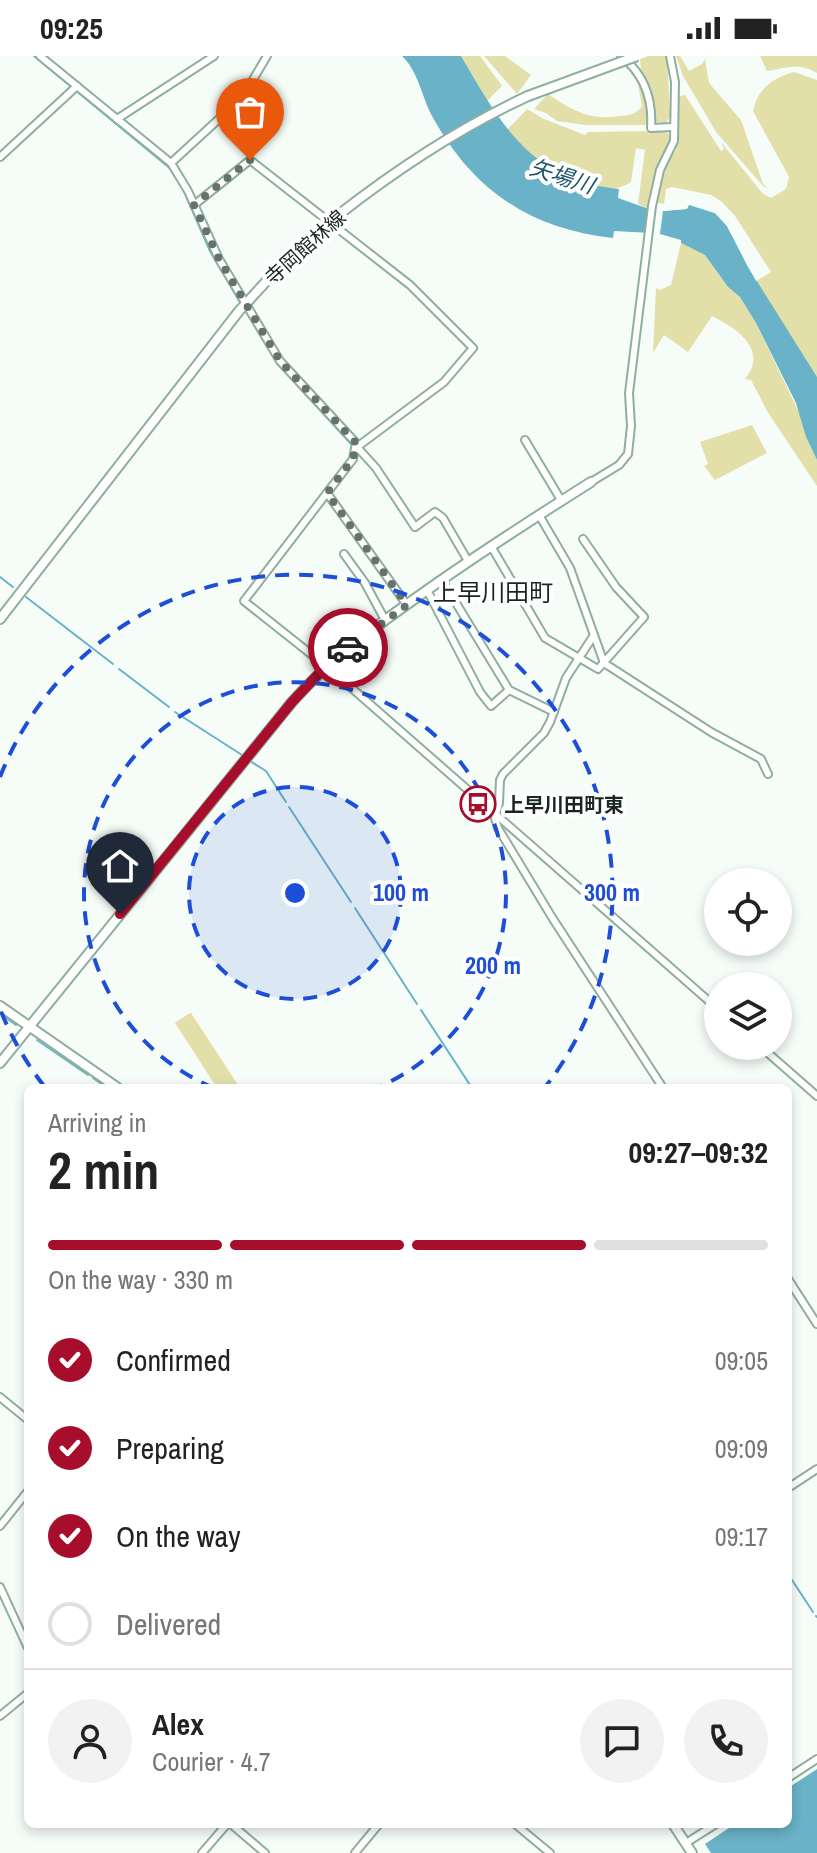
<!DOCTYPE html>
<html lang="en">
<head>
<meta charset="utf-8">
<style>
  :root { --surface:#fff; --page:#f2f2f2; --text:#222; --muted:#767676; --line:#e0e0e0; --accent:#a70e2c }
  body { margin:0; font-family:"Archivo Narrow","Noto Sans JP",sans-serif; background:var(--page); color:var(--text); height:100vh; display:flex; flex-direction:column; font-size:30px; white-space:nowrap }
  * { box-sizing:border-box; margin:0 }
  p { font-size:26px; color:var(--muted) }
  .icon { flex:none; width:44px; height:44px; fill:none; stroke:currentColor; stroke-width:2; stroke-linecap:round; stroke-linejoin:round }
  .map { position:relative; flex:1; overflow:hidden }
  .sheet { position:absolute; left:24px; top:1028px; width:768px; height:744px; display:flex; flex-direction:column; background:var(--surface); border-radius:12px; box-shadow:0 4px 12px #0003 }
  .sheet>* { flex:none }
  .buttons { position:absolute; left:704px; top:812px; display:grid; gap:16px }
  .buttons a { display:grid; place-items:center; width:88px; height:88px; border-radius:50%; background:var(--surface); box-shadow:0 4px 12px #0003; font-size:40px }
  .pin { position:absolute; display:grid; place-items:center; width:68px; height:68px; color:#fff; margin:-82px -34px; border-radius:50% 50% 50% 0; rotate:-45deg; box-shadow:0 0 8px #0007 }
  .pin .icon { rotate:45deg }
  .courier { position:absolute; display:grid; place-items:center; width:80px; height:80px; margin:-40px; border:6px solid #a70e2c; border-radius:50%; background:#fff; color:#222; box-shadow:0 2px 10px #0007 }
  .summary em { font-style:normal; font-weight:700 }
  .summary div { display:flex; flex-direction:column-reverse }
  .summary { display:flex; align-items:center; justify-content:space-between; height:136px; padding:0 24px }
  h1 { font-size:52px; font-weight:700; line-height:60px }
  .bar { display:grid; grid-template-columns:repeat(4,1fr); gap:12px 8px; align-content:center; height:96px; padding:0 24px }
  .bar i { height:10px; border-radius:6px; background:var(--line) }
  .bar .current { background:var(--accent) }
  .bar p { grid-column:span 4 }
  .line { display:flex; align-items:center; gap:20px; padding:0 24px; border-top:2px solid var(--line) }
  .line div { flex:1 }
  .round { display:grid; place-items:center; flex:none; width:84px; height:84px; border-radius:42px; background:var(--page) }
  ol { padding:0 24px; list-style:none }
  li { display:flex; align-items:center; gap:24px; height:88px }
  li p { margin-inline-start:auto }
  li .icon { padding:8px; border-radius:50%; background:var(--accent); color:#fff; stroke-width:4 }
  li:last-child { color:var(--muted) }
  li i { width:44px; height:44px; border:4px solid var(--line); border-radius:50% }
  .status { display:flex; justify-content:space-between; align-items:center; height:56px; padding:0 40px; background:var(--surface); direction:ltr }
  .status svg { height:22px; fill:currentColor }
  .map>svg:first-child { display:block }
  .green { fill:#e2dfa9 }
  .water { fill:#69b2c7 }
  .pier { fill:#f6fdf9 }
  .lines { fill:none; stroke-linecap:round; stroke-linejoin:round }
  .stream { stroke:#69b2c7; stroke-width:2 }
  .street-casing { stroke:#8eaf9e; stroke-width:10 }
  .secondary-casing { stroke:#8eaf9e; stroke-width:12 }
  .street { stroke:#fff; stroke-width:6 }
  .secondary { stroke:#fff; stroke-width:8 }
  .secondary-bridge-casing { stroke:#8eaf9e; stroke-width:12; stroke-linecap:butt }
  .secondary-bridge { stroke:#fff; stroke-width:8 }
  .done { stroke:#67726d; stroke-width:8; stroke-dasharray:0 14.4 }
  .route { stroke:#a70e2c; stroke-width:10 }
  .ring { fill:none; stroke:#1d4ed8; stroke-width:4; stroke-dasharray:14 10 }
  .labels { text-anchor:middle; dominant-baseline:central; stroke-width:8; stroke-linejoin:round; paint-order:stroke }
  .street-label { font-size:20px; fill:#1a2721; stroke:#fff }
  .poi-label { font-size:20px; font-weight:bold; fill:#1a2721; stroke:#fff; text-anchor:start }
  .water-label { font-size:22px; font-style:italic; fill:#1c5968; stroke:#fff }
  .quarter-label { font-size:24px; fill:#1a2721; stroke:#fff }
  .centre { fill:#1d4ed8; stroke:#fff; stroke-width:4 }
  .ring-label { font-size:24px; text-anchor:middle; font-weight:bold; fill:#1d4ed8; stroke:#fff; stroke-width:8; stroke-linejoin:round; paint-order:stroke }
</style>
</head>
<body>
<div class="status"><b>09:25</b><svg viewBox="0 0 49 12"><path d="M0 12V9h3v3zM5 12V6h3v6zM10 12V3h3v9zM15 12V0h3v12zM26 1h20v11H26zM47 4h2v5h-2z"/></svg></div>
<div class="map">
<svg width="817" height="1797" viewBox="0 0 817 1797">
  <rect width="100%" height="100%" fill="#f6fdf9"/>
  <!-- green -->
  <g class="green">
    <path d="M461 0H480L502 30 487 45Z"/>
    <path d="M484 0H505L531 19 517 38Z"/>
    <path d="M648 0H667L670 61 666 67 656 66 651 35 641 14 640 3Z"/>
    <path d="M676 0H680L689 15 702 8 705 3 709 27 741 64 763 128 769 133 763 130 716 76 683 20Z"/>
    <path d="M760 0H817V17C799 6 786 12 767 15Z"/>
    <path d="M627 8C642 27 647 43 648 67L646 69H585L557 65 546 57 534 53 548 38C571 54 590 65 620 60 629 59 636 59 642 50L638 28Z"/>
    <path d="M794 16 817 24V321L756 225 771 216 735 160 722 146 711 139 672 131 666 133 664 148 655 146 663 114 676 94 678 83 676 45 680 40 685 39 721 95 724 93 721 86 763 138 771 142 786 133 789 121 753 55C758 32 773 22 794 16Z"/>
    <path d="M527 53 544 63 585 79 588 76 663 75 669 78 671 84 654 123 649 153 638 148 645 94 636 92 631 126C591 151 533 104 507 74Z"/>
    <path d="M681 187 705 199 728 231 740 241 756 267 802 363 806 381 817 404V430L767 355 751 324 745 323C769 293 736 272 712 260L688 296 664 279 653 297 656 232 660 234 671 229Z"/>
    <path d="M752 369 767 397 715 424 704 410 708 408 700 386Z"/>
    <path d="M190 957H191L240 1032H217L175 967Z"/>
  </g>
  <!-- water -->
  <g class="water">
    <path d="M402 0H461C502 70 531 124 619 133L618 142 649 153 651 177 614 175 613 182C529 173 472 133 432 60 422 41 418 15 402 0Z"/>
    <path d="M688 148 715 157 727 170 748 211 817 321V404L806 381 796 347 756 267 740 241 728 231 705 199 681 187V184L660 178 663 155 686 153Z"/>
    <path d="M817 1713V1797H711L705 1788 735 1768H788V1732Z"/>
  </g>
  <!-- pier -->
  <path class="pier" d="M688 144 705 148 725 161 760 223 756 225 727 170 715 157 689 149 687 153 663 155V151L684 149Z"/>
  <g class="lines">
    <!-- stream -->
    <g class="stream">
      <path d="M34 0 172 114"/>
      <path d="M183 133 210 195 241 248"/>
      <path d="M245 254 277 307 352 389"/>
      <path d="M0 521 13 531"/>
      <path d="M26 541 113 608"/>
      <path d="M119 613 169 651"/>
      <path d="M175 656 242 699"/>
      <path d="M250 705 266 715 286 746"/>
      <path d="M289 751 351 846"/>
      <path d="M355 852 417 948"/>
      <path d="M421 954 472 1032"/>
      <path d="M2 959 16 969"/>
      <path d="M37 984 88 1019"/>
      <path d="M93 1022 107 1032"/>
      <path d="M788 1518 813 1556"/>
      <path d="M816 1560 817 1561"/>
      <path d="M667 1768 687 1797"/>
    </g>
    <defs>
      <g id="street">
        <path d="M40 0 171 107 188 135 219 203 280 305 356 387 353 403 244 545 331 614 718 953"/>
        <path d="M621 0C644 18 653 43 651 72L673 71"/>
        <path d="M117 63 214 0"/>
        <path d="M0 101 77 30"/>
        <path d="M171 107 233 50 245 37 267 0"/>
        <path d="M194 149 250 104 410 229 473 292 444 326 357 391 376 412 415 471 435 456 443 462 468 505"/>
        <path d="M525 384 561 444"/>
        <path d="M591 426 619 409 628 398 631 370 629 337 652 150 660 114 674 85 675 26 670 0"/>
        <path d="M327 437 407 549"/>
        <path d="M539 459 570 512 604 607 711 676 761 703 768 718"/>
        <path d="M491 490 545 582 598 613 644 561 616 531 583 483"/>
        <path d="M344 498 365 527 385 564"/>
        <path d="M442 524 509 634 554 656"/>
        <path d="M427 534 480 636 491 650 509 634"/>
        <path d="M594 579 566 622 550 666 544 677 503 718 500 724 499 747 495 762 498 772 553 863 663 1032"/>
        <path d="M760 990 817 1040"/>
        <path d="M788 1223 817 1268"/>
        <path d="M0 1341 28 1364"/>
        <path d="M788 1432 817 1413"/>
        <path d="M0 1470 28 1435"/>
        <path d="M0 1531 28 1592"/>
        <path d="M0 1660 28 1637"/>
        <path d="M788 1722 817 1703"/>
        <path d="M231 1768 265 1797"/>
        <path d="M515 1768 550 1797"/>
        <path d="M686 1787 716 1768"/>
        <path d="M202 1797 227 1768"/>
        <path d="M355 1797 379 1768"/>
      </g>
      <g id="secondary">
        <path d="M337 160C397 113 459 72 528 40"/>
        <path d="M0 563 239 255 274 217 326 169"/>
        <path d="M0 950 118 1032"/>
        <path d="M0 1007 292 646C331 602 376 570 423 537 478 498 534 462 591 426"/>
        <path d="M673 1768 692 1797"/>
      </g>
    </defs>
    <!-- street casing -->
    <use href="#street" class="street-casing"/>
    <!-- secondary casing -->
    <use href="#secondary" class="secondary-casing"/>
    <!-- street -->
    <use href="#street" class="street"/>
    <!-- secondary -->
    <use href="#secondary" class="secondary"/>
    <defs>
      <g id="secondary-bridge">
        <path d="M528 40 637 0"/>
        <path d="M326 169 337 160"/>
      </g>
    </defs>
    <!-- secondary-bridge casing -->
    <use href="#secondary-bridge" class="secondary-bridge-casing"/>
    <!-- secondary-bridge -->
    <use href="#secondary-bridge" class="secondary-bridge"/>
  </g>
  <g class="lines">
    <!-- done -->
    <path class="done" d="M250 104 194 149 219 203 280 305 356 387 353 403 327 437 407 549 348 592"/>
    <!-- route -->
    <path class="route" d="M120 858 292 646 326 610 348 592"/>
  </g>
  <!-- distance rings -->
  <circle cx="295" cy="837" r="106" fill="#1d4ed8" fill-opacity=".12"/>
  <g class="ring">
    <circle cx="295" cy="837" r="106"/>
    <path d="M214 1032A211 211 0 1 1 376 1032"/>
    <path d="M44 1030A317 317 0 0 1 0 953M0 721A317 317 0 1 1 546 1030"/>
  </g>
  <!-- icons -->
  <defs>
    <symbol id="bus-ring" viewBox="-11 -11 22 22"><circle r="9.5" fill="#fff" stroke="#a70e2c" stroke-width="1.5"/><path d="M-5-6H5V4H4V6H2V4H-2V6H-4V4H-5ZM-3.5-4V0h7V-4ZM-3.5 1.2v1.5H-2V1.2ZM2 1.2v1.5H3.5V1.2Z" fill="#a70e2c"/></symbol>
  </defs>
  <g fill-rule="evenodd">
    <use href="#bus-ring" x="458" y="728" width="40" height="40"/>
  </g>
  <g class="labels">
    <!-- street labels -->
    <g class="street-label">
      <text transform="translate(305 191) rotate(-42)">寺岡館林線</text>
    </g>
    <!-- poi labels -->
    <g class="poi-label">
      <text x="504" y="748">上早川田町東</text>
    </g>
    <!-- water labels -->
    <g class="water-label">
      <text transform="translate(562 120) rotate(18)">矢場川</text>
    </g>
    <!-- quarter labels -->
    <g class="quarter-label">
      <text x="493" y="536">上早川田町</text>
    </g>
  </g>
  <circle cx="295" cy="837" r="12" class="centre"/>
  <g class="ring-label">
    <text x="401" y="845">100 m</text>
    <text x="612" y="845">300 m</text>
    <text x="493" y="918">200 m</text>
  </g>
</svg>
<div class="buttons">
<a><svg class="icon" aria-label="locate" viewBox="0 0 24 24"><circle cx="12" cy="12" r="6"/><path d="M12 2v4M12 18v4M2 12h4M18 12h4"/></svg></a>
<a><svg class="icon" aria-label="layers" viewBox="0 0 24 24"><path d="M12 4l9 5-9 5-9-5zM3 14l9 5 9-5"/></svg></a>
</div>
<div class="pin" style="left:250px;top:104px;background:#ea580c"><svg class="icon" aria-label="bag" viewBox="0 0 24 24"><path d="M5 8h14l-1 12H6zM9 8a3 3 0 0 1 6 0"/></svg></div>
<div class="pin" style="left:120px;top:858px;background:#1f2937"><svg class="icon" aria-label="home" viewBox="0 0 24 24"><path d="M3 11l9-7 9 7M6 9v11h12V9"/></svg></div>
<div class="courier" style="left:348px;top:592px"><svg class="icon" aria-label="car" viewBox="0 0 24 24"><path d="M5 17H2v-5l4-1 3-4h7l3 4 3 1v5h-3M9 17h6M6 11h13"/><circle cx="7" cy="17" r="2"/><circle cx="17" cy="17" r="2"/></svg></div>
<section class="sheet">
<div class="summary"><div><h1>2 min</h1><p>Arriving in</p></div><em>09:27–09:32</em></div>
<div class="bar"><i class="current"></i><i class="current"></i><i class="current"></i><i></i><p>On the way · 330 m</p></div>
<ol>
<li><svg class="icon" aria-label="check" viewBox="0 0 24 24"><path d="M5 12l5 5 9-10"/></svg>Confirmed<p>09:05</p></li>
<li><svg class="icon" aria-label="check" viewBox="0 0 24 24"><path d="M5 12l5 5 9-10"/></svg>Preparing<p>09:09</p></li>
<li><svg class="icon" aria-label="check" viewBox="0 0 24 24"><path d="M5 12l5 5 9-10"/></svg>On the way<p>09:17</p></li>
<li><i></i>Delivered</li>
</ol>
<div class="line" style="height:144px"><a class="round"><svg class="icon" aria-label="person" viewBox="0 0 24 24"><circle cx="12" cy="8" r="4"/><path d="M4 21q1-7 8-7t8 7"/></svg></a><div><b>Alex</b><p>Courier · 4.7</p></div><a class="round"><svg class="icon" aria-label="chat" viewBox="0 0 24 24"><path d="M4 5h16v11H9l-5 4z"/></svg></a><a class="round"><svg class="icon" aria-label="phone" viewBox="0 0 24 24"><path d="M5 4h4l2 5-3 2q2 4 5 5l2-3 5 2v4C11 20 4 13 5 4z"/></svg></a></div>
</section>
</div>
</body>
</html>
